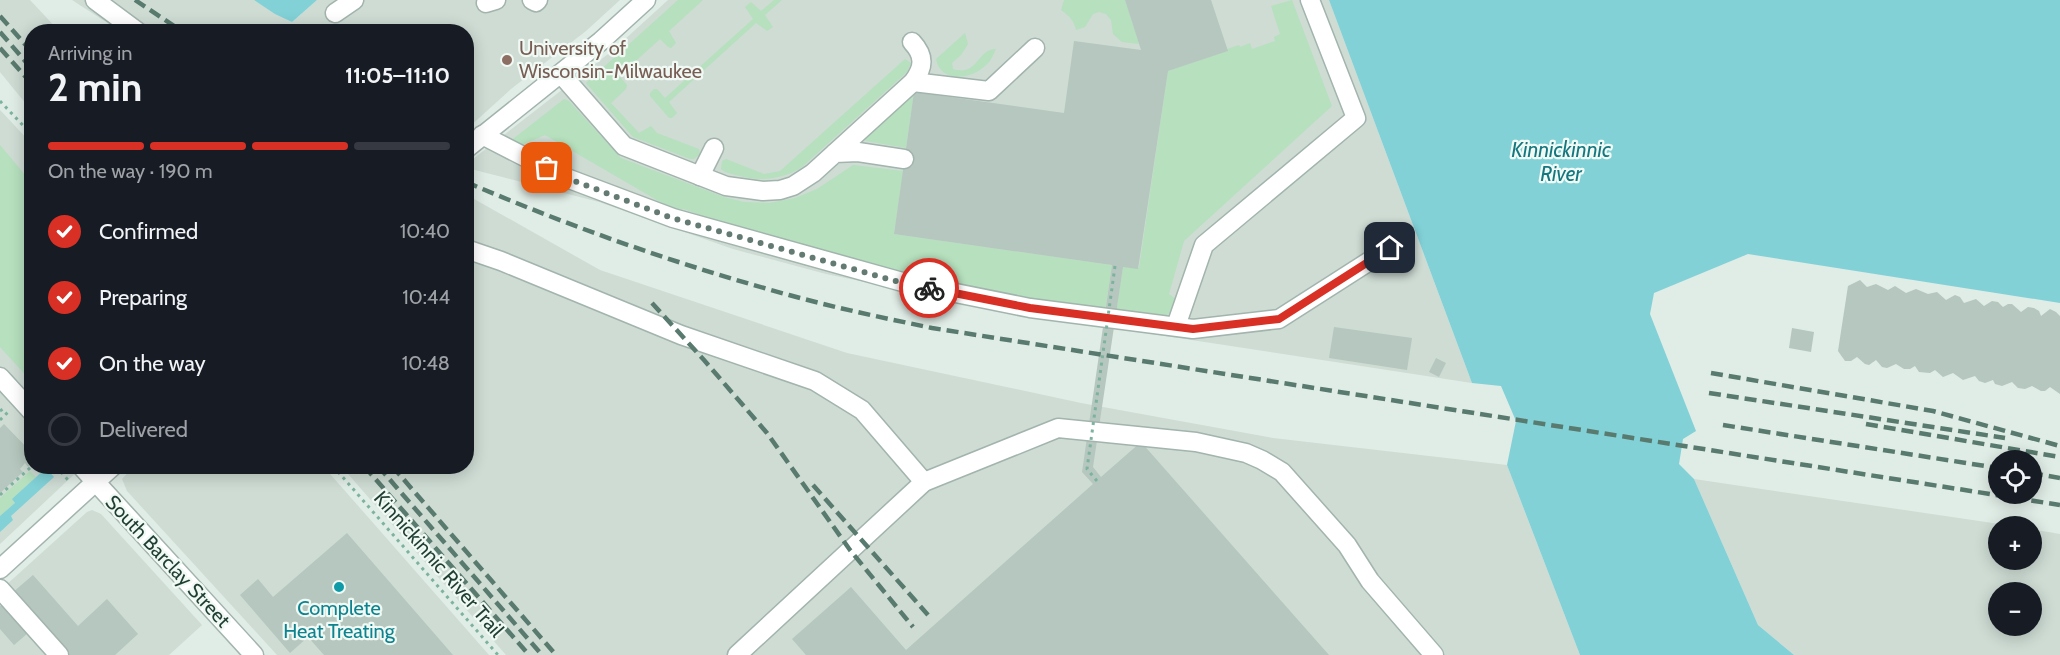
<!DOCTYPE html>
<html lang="en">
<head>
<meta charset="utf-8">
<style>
  :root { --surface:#171b24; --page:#20242c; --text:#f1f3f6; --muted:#9ea1a6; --line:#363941; --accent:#d93025 }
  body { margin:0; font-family:Cabin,sans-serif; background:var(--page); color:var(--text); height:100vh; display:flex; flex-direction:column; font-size:22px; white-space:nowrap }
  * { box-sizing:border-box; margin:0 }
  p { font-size:20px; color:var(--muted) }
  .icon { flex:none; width:33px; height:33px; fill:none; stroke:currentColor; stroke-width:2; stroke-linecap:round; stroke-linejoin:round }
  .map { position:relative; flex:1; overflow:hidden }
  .panel { position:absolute; left:24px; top:24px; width:450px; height:450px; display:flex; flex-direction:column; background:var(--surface); border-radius:24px; box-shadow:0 3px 15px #0003 }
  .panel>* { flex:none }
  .tools { position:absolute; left:1988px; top:450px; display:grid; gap:12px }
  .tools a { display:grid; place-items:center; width:54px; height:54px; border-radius:50%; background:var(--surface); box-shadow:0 3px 15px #0003; font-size:30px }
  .pin { position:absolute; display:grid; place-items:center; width:51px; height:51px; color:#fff; margin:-26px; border-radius:12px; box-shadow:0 3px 9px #0006 }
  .courier { position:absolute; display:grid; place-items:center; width:60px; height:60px; margin:-30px; border:4px solid #d93025; border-radius:50%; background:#fff; color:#222; box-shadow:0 2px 8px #0007 }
  .summary em { font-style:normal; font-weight:800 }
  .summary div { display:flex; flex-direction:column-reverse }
  .summary { display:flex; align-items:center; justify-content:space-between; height:102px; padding:0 24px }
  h1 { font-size:39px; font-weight:800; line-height:45px }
  .bar { display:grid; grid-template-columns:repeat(4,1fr); gap:9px 6px; align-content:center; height:72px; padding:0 24px }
  .bar i { height:8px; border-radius:4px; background:var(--line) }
  .bar .current { background:var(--accent) }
  .bar p { grid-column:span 4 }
  ol { padding:0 24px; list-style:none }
  li { display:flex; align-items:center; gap:18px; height:66px }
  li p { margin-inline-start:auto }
  li .icon { padding:6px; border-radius:50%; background:var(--accent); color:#fff; stroke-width:4 }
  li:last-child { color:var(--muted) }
  li i { width:33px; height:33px; border:3px solid var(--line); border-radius:50% }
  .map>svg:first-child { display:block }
  .built { fill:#cedcd4; fill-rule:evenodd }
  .green { fill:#b6e0be }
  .water { fill:#81d1d7 }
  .building { fill:#b5c7be }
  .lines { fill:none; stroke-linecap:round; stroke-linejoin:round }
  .minor-casing { stroke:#a2b4ad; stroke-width:21 }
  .path { stroke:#7db39e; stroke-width:3; stroke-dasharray:3 4.5; stroke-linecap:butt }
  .minor { stroke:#fff; stroke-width:18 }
  .rail { stroke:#597a6e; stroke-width:4.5; stroke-dasharray:12 6; stroke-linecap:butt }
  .path-bridge { stroke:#7db39e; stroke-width:3; stroke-dasharray:3 4.5; stroke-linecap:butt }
  .done { stroke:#637b72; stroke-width:6; stroke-dasharray:0 10.8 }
  .route { stroke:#d93025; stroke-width:8 }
  .education-dot { fill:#8d6e63; stroke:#f0f9f4; stroke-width:2 }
  .culture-dot { fill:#0f9aa8; stroke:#f0f9f4; stroke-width:2 }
  .labels { text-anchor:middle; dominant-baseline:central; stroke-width:4.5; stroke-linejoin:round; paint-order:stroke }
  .education-label { font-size:20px; fill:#785e54; stroke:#f0f9f4; text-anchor:start }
  .street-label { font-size:20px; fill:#1f3e33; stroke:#f0f9f4 }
  .culture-label { font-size:20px; fill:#0d838f; stroke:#f0f9f4 }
  .water-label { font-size:21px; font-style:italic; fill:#137780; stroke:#f0f9f4 }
</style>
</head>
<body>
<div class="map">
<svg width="2060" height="655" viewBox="0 0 2060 655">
  <rect width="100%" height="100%" fill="#e0ece6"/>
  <!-- built -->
  <g class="built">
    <path d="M0 0H30L59 31 32 32 31 110 0 72Z"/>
    <path d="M72 0H254L292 22 317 0H620L586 31 511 89 467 129 466 32 120 31Z"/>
    <path d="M668 0H1329L1472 383 1015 313 826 274 733 249 599 202 467 168 466 165 478 155 612 51Z"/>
    <path d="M0 110 31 143 32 466 82 467 0 544Z"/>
    <path d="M467 195 600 270 847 353 1081 403 1273 438 1507 465 1580 655H506L342 467 466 466Z"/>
    <path d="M133 467H324L489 655H277L127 491 122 479Z"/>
    <path d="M1694 479 2013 526H1998V560H2031V529L2060 534V655H1794L1758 625ZM1998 592H2031V626H1998Z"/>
    <path d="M92 510 101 514 202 625 169 655H67L5 586 87 512Z"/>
    <path d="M0 600 49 655H0Z"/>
  </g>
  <!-- green -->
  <g class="green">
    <path d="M678 0H703L669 31 676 43 671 48 668 47 660 39 619 76 627 85 626 89 611 103 639 133 651 126 657 133 699 149 700 154 694 159H690L633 137 586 83Z"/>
    <path d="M774 0H782L765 15 773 27 767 31 756 23 669 102 677 113 672 118H669L650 96V93L654 89H657L665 98 753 19 745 7 751 2 761 11Z"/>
    <path d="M1064 0H1125L1139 44 1122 42 1113 34 1111 20 1106 14 1099 12 1093 14 1085 27 1076 30C1074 21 1070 16 1061 10Z"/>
    <path d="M1292 0 1332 106 1184 241 1169 294 1177 300 1173 310 1162 319 1116 312 1123 267 1139 268 1168 71 1227 51V49L1239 45 1240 47 1250 43 1252 49 1275 41 1274 37 1280 34 1271 6Z"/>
    <path d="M965 33 968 44 961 55 952 63 953 69C978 77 977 49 996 49 993 55 991 61 986 65 972 80 940 83 936 59Z"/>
    <path d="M905 59 911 63 907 72 802 167C777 183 752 181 725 172L721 169 722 161 726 159 764 174 780 171Z"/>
    <path d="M914 92 906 148 866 141 864 138Z"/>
    <path d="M564 99 569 101 621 158 724 197 744 202 769 203 795 198 817 189 853 165 903 171 894 234 1112 265 1105 311 984 293 898 274 736 229 684 209 674 210 545 135 522 145 517 143 513 145 509 142Z"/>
    <path d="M0 145 31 182V381L0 347Z"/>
    <path d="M30 471 36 477 12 499 15 503 0 516V498Z"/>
  </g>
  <!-- water -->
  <g class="water">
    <path d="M254 0H317L292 22 275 14Z"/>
    <path d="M1329 0H2060V303L1748 254 1654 293 1650 314 1696 431 1683 439 1679 464 1694 479 1758 625 1794 655H1580L1507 465 1516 421 1501 386 1472 383Z"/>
    <path d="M46 468 54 477 11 516 13 520 0 532V516L15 503 12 499Z"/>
  </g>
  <!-- building -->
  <g class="building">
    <path d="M1125 0H1211L1228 51 1168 71 1138 269 1123 267 1093 467 1101 477 1141 442 1329 655H806L792 639 851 587 906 650 1093 484 1082 472 1112 265 894 234 914 92 1064 113 1074 41 1141 50Z"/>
    <path d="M1860 280 1867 287 1876 284 1888 290 1895 286 1906 293 1916 289 1928 294 1937 292 1946 300 1955 295 1960 297 1964 303 1976 299 1984 306 1992 301 1998 302 2003 307 2008 304H2012L2021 312 2028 307 2034 308 2039 311 2041 316 2050 309 2056 312 2060 316V394L2050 387 2045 391H2041L2032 386 2025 389 2018 388 2012 382 2002 386 1995 384 1993 380 1985 383 1979 381 1975 376 1963 380 1953 373 1943 377 1935 370 1930 373 1919 372 1915 366 1910 369H1904L1896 364 1887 368 1882 367 1876 360 1869 365 1865 364 1857 357 1851 361H1845L1838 351 1848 286Z"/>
    <path d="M1334 327 1412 338 1407 370 1329 358Z"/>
    <path d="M1792 328 1814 332 1811 352 1789 348Z"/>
    <path d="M1436 358 1446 363 1439 377 1429 372Z"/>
    <path d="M4 424 32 453V464L28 467 25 463 20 469 23 472 0 493V428Z"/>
    <path d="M347 533 453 655H324L308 637 290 653 240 595 258 579 273 597Z"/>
    <path d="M33 575 78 626 107 599 138 634 115 655H68L12 593Z"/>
    <path d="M0 606H3L28 633 14 645 0 629Z"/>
  </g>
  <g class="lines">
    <defs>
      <g id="minor">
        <path d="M95 0 138 32"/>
        <path d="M532 0 536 2 538 0"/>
        <path d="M486 3 496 0"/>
        <path d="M335 13 354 0"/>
        <path d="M561 74 624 146 726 186 763 191 780 190 793 186 813 173 835 153 858 152 904 159"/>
        <path d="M913 82 989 91 1035 48"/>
        <path d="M482 135 564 177 673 218 906 283 1030 308 1193 329 1279 319 1390 248"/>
        <path d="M466 149 601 41 646 0"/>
        <path d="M835 153 913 82C924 67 925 56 912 42"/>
        <path d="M700 176 714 148"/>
        <path d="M466 249 501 261 681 335 815 381 862 410 924 482"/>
        <path d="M1176 326 1204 245 1356 118 1310 0"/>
        <path d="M0 377 32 412"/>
        <path d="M81 466 254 655"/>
        <path d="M0 569 113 466"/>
        <path d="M0 589 59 655"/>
        <path d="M737 655 924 482 1058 428 1196 442 1246 453 1262 460 1282 472 1347 545 1370 581 1434 655"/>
      </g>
    </defs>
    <!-- minor casing -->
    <use href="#minor" class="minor-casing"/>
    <!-- path -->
    <g class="path">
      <path d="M0 101 32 135"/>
      <path d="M0 411 6 407"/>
      <path d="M0 420 9 411"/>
      <path d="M56 466 68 480"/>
      <path d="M333 466 498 655"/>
      <path d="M0 495 32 466"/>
    </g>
    <!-- minor -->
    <use href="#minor" class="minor"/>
    <!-- rail -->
    <g class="rail">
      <path d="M135 0 183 32"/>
      <path d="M0 16 32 52"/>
      <path d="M0 32 32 69"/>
      <path d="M0 48 32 84"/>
      <path d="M466 182C571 227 679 265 789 295 836 308 884 318 932 328L2060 505"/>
      <path d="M652 303 704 360 767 433 850 550 913 627"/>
      <path d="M1711 373 1933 411 2060 446"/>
      <path d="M1709 393 2005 438"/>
      <path d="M1866 424 2060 457"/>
      <path d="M1723 425 1998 468"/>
      <path d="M364 466 529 655"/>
      <path d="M378 466 542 655"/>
      <path d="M392 466 556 655"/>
      <path d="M2031 473 2060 478"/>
      <path d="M813 485 928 615"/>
    </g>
    <!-- path-bridge -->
    <path class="path-bridge" d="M1097 481 1087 469 1115 266"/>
  </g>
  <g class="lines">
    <!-- done -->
    <path class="done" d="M547 168 564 177 672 218 906 284 929 288"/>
    <!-- route -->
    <path class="route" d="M929 288 1030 308 1193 329 1279 319 1390 248"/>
  </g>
  <!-- markers -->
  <circle class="education-dot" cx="507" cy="60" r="6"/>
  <circle class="culture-dot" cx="339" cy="587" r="6"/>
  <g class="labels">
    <!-- education labels -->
    <g class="education-label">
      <text x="519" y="48">University of<tspan x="519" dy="23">Wisconsin-Milwaukee</tspan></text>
    </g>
    <!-- street labels -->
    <g class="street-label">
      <text transform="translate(168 561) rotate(47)">South Barclay Street</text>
      <text transform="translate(439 564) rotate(49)">Kinnickinnic River Trail</text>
    </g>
    <!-- culture labels -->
    <g class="culture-label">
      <text x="339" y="608">Complete<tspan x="339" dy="23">Heat Treating</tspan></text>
    </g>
    <!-- water labels -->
    <g class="water-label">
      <text x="1561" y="149">Kinnickinnic<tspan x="1561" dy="24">River</tspan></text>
    </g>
  </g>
</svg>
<div class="tools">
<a><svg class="icon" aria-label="locate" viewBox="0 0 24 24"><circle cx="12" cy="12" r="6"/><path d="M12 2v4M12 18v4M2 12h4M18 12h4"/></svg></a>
<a>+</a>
<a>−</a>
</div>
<div class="pin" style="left:547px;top:168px;background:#ea580c"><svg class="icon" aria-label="bag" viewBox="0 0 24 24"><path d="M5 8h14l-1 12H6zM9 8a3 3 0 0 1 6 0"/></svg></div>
<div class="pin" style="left:1390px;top:248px;background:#1f2937"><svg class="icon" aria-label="home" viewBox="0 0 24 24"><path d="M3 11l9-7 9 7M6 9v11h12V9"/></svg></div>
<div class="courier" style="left:929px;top:288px"><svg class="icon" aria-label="bike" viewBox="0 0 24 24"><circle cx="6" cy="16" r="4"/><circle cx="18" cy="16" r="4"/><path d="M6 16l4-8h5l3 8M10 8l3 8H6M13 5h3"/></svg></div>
<section class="panel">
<div class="summary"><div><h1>2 min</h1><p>Arriving in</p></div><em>11:05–11:10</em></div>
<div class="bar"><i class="current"></i><i class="current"></i><i class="current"></i><i></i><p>On the way · 190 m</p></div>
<ol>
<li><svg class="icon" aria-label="check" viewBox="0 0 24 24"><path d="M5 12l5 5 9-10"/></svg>Confirmed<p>10:40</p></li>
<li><svg class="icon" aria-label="check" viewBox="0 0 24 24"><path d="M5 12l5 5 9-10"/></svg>Preparing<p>10:44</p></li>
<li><svg class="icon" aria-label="check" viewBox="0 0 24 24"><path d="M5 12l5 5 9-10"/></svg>On the way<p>10:48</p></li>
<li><i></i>Delivered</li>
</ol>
</section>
</div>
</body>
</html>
